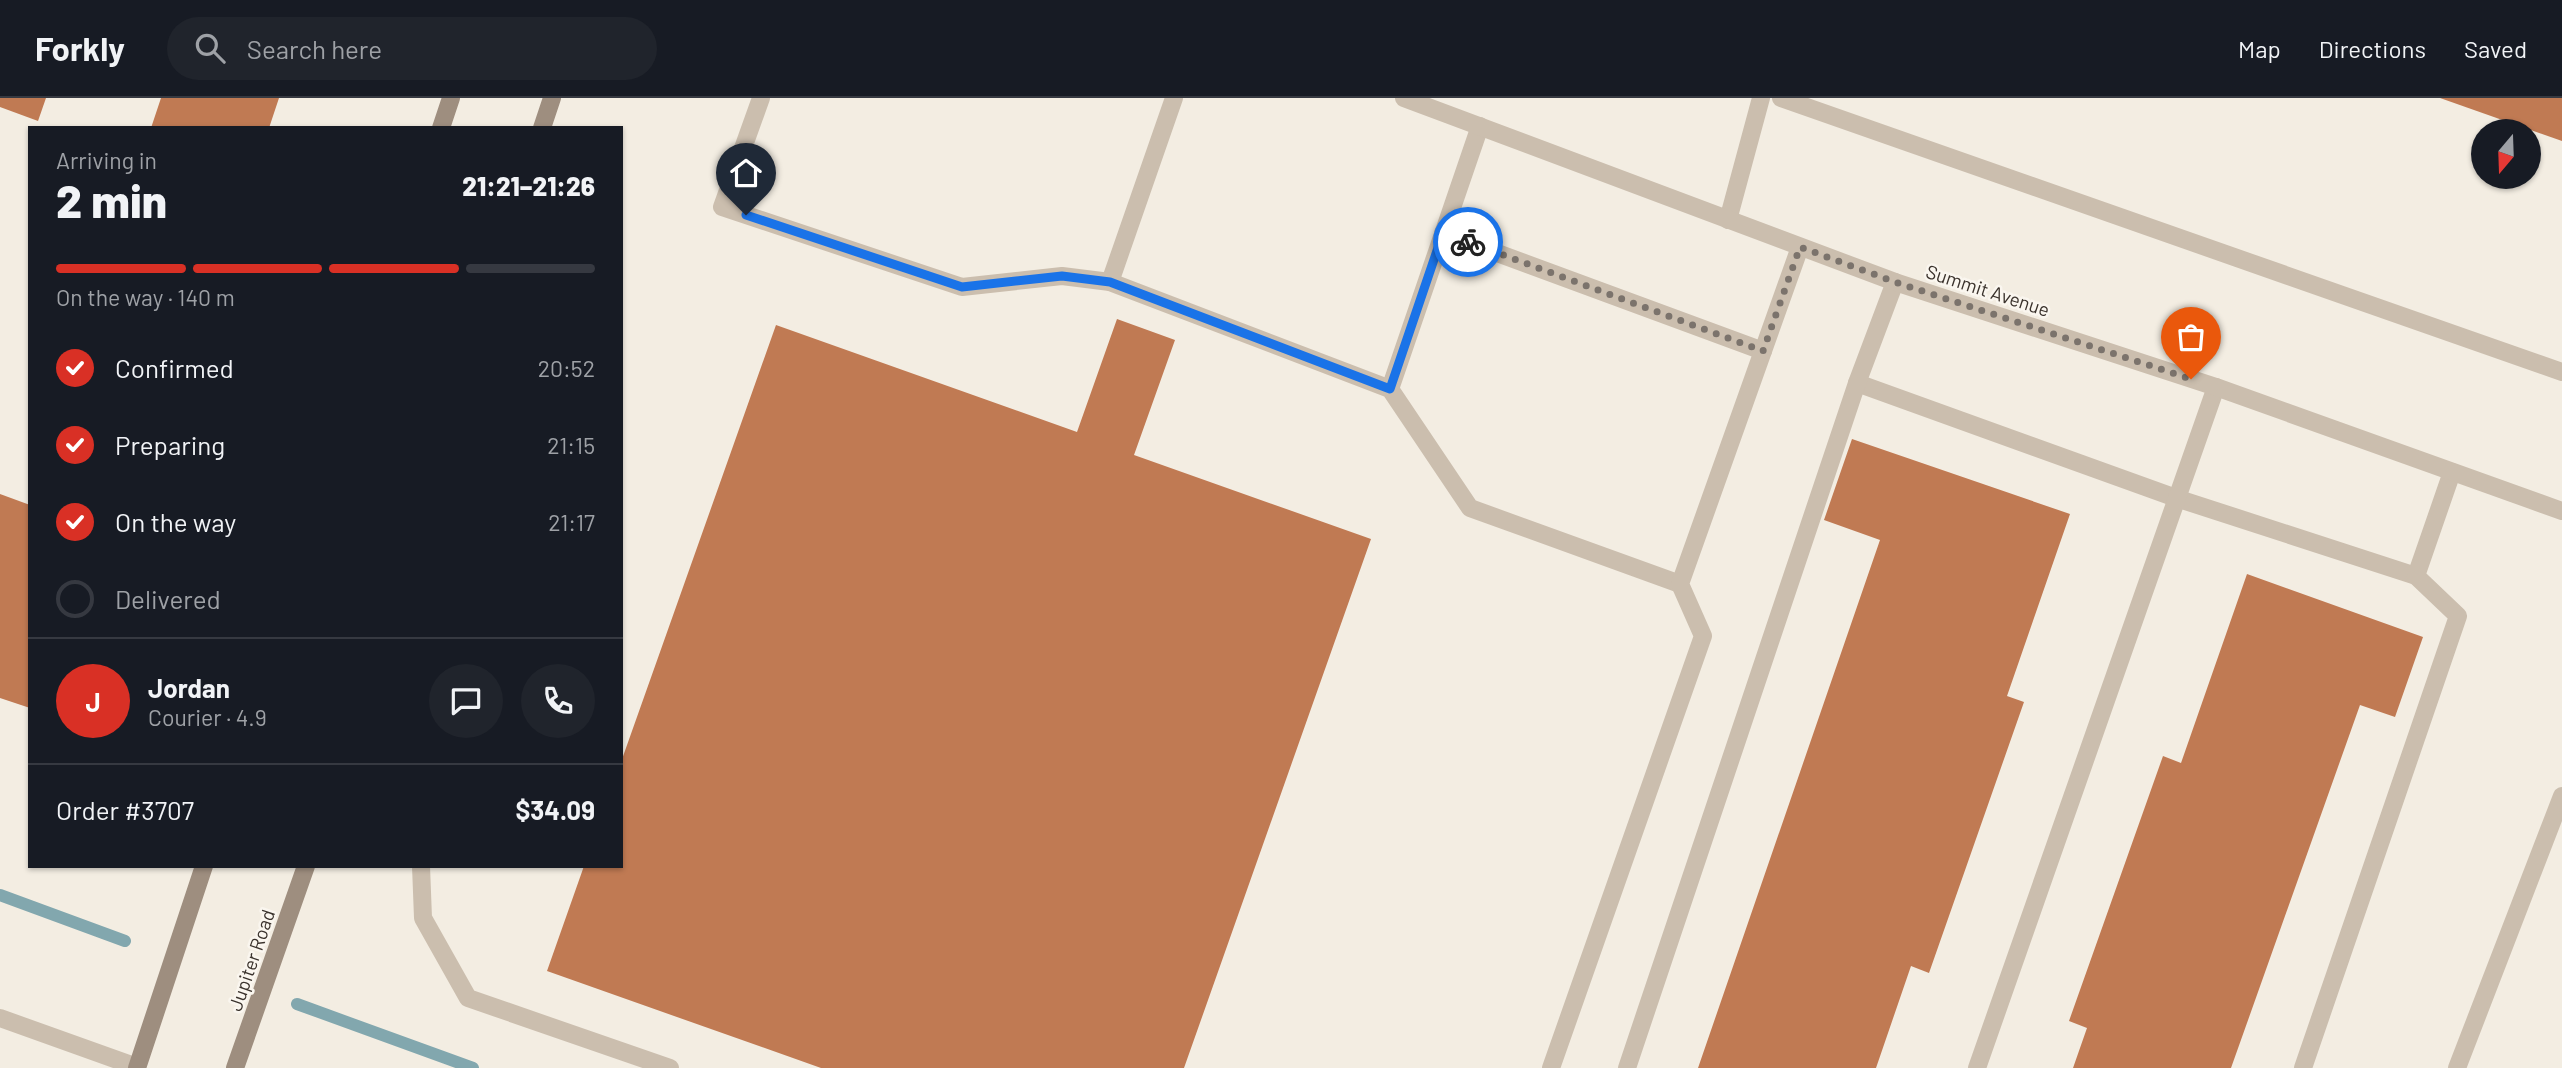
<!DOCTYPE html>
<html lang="en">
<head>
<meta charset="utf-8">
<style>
  :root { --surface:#171b24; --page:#20242c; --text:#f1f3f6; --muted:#9ea1a6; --line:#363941; --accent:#d93025 }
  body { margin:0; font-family:Barlow,sans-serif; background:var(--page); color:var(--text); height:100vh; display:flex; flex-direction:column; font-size:26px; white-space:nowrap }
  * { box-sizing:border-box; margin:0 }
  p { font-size:23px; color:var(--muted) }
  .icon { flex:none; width:38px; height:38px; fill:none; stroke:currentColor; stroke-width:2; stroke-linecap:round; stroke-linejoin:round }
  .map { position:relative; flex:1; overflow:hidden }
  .drawer { position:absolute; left:28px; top:28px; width:595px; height:742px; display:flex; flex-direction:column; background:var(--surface); border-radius:0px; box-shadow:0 2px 5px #0004 }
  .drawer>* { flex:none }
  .needle { width:46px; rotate:199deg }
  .buttons { position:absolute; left:2471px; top:21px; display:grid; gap:14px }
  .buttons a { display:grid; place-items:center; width:70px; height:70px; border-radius:50%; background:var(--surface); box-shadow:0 2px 5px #0004; font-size:35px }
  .pin { position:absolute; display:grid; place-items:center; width:60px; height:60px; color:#fff; margin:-72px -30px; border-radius:50% 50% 50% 0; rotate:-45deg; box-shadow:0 0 7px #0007 }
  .pin .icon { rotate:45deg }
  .courier { position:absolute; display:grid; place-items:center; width:70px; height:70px; margin:-35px; border:5px solid #1a73e8; border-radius:50%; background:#fff; color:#222; box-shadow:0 2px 9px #0007 }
  .head em { font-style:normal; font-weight:800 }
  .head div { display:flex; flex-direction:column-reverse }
  .head { display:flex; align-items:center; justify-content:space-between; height:119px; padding:0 28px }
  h1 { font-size:46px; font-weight:800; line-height:52px }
  .bar { display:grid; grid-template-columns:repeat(4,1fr); gap:10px 7px; align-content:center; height:84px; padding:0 28px }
  .bar i { height:9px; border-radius:5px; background:var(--line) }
  .bar .active { background:var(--accent) }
  .bar p { grid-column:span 4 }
  .line { display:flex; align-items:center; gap:18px; padding:0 28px; border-top:2px solid var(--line) }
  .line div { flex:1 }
  .round { display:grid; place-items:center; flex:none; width:74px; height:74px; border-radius:37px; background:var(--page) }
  ol { padding:0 28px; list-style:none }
  li { display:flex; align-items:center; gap:21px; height:77px }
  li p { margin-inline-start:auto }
  li .icon { padding:7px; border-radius:50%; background:var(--accent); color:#fff; stroke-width:4 }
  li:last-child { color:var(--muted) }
  li i { width:38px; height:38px; border:4px solid var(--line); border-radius:50% }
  header { display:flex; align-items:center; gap:42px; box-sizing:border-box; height:98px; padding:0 35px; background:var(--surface); border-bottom:2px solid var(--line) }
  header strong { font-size:33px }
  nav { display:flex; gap:38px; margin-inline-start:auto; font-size:24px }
  .search { width:490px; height:63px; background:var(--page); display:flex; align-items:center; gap:18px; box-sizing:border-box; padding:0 24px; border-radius:38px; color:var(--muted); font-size:26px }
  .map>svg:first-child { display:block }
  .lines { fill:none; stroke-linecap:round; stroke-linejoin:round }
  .stream { stroke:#82a7ae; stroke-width:12 }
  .building { fill:#c07a53 }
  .service { stroke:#cbbeae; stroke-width:18 }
  .minor { stroke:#cbbeae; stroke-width:18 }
  .secondary { stroke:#9e8e7f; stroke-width:18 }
  .done { stroke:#7b736c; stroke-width:7; stroke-dasharray:0 12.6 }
  .route { stroke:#1a73e8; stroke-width:9 }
  .labels { text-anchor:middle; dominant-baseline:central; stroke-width:5; stroke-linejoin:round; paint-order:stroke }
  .street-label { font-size:19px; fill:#3a322c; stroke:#faf6ef }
</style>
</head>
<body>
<header>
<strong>Forkly</strong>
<div class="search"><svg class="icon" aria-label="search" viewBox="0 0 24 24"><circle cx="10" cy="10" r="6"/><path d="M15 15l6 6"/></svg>Search here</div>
<nav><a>Map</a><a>Directions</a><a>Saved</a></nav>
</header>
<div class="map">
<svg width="2562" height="970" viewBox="0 0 2562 970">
  <rect width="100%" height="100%" fill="#f3ede2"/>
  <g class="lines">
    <!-- stream -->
    <g class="stream">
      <path d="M0 797 125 843"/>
      <path d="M297 906 473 970"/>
    </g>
  </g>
  <!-- building -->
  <g class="building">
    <path d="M0 0H46L38 23 0 9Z"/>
    <path d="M161 0H279L269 30H151Z"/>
    <path d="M2440 0H2562V43Z"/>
    <path d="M1117 221 1175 242 1134 357 1371 441 1184 970H821L547 873 584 768H621V664L776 227 1077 334Z"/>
    <path d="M1852 341 2070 416 2007 598 2024 604 1929 875 1911 868 1876 970H1698L1880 442 1824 422Z"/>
    <path d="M0 396 30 407V610L0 600Z"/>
    <path d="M2247 476 2423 539 2395 619 2360 607 2231 970H2073L2087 930 2069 923 2163 658 2181 665Z"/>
  </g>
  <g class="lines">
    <!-- service -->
    <g class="service">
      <path d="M761 0 722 109 962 189 1062 178 1110 184 1390 291 1470 410 1680 486"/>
      <path d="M1781 0 2562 274"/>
      <path d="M1728 122 1761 0"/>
      <path d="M1443 135 1763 253"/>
      <path d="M1110 184 1174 0"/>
      <path d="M1857 285 2176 400 2416 478"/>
      <path d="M1390 291 1480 28"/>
      <path d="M421 768 423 820 468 900 670 970"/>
      <path d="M0 920 137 969"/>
      <path d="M1551 970 1703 538 1680 486 1800 149"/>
      <path d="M1627 970 1857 285 1895 184"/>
      <path d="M1977 970 2216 289"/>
      <path d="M2303 970 2458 518 2416 478 2452 374"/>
      <path d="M2457 970 2562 698"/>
    </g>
    <!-- minor -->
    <path class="minor" d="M1404 0 1895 184 2216 289 2562 413"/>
    <!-- secondary -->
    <g class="secondary">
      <path d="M441 30 451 0"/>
      <path d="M542 30 552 0"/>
      <path d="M137 970 204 768"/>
      <path d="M235 970 306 768"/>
    </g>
  </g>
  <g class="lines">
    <!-- done -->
    <path class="done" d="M1468 144 1763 253 1800 149 1895 184 2191 281"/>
    <!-- route -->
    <path class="route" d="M746 117 962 189 1062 178 1110 184 1390 291 1443 135 1468 144"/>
  </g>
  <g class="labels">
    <!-- street labels -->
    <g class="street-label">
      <text transform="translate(1988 192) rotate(18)">Summit Avenue</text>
      <text transform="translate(251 862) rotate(-71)">Jupiter Road</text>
    </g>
  </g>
</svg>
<div class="buttons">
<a><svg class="needle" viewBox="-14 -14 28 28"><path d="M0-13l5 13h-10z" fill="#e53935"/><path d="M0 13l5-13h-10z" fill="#9ea1a6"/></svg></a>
</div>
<div class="pin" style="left:2191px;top:281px;background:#ea580c"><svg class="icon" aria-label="bag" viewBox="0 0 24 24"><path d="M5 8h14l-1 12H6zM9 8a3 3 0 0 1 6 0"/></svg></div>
<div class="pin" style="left:746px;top:117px;background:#1f2937"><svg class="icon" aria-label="home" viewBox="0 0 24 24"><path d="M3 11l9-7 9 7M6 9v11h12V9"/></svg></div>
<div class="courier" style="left:1468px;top:144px"><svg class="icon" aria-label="bike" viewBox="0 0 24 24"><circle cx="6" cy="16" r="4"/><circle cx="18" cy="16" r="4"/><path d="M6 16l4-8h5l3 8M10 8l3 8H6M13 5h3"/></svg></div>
<section class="drawer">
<div class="head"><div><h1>2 min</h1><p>Arriving in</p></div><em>21:21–21:26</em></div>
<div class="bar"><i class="active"></i><i class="active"></i><i class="active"></i><i></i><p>On the way · 140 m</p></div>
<ol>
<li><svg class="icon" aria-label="check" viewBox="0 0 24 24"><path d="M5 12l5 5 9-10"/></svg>Confirmed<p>20:52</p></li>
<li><svg class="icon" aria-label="check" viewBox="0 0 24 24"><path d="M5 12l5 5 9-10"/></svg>Preparing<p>21:15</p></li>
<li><svg class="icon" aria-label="check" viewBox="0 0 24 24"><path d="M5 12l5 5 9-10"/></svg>On the way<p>21:17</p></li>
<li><i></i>Delivered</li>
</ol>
<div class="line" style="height:126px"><b class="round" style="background:var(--accent);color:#fff">J</b><div><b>Jordan</b><p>Courier · 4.9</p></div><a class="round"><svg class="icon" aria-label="chat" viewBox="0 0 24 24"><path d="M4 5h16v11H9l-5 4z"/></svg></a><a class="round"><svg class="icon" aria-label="phone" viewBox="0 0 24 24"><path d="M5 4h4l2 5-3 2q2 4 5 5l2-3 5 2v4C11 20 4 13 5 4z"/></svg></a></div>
<div class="line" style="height:91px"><div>Order #3707</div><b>$34.09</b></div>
</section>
</div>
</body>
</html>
